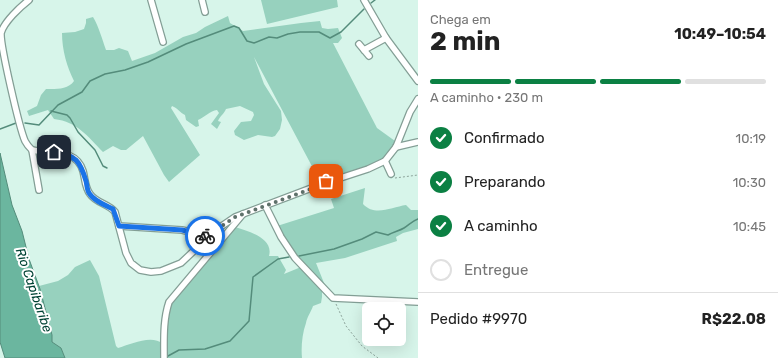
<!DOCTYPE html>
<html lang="pt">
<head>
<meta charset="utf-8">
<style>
  :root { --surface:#fff; --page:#f2f2f2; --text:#222; --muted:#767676; --line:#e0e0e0; --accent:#0b8043 }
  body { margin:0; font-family:Rubik,sans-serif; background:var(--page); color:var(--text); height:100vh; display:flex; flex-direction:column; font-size:15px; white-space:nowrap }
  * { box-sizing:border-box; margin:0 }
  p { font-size:13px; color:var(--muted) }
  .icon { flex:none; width:22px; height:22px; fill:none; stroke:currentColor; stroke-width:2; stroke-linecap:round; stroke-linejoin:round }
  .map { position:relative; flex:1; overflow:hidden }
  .details { display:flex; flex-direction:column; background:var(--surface); width:360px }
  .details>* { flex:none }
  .controls { position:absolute; left:362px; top:302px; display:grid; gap:8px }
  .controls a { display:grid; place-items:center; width:44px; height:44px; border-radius:6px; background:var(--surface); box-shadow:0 4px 16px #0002; font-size:20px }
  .pin { position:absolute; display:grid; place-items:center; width:34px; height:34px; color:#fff; margin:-17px; border-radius:8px; box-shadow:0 2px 6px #0006 }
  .courier { position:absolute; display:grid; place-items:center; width:40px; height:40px; margin:-20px; border:3px solid #1a73e8; border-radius:50%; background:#fff; color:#222; box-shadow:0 1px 5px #0007 }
  .head em { font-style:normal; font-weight:700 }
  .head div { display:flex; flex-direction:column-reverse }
  .head { display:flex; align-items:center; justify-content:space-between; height:68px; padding:0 12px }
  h1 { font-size:26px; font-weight:700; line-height:30px }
  .bar { display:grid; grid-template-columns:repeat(4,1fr); gap:6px 4px; align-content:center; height:48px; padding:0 12px }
  .bar i { height:5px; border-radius:3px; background:var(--line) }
  .bar .selected { background:var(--accent) }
  .bar p { grid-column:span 4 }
  .line { display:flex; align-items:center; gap:10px; padding:0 12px; border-top:1px solid var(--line) }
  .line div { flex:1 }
  ol { padding:0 12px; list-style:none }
  li { display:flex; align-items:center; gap:12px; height:44px }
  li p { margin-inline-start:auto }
  li .icon { padding:4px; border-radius:50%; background:var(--accent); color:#fff; stroke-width:4 }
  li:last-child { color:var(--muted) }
  li i { width:22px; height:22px; border:2px solid var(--line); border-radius:50% }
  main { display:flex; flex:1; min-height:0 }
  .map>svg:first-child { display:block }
  .green { fill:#97d1be }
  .water { fill:#6bb69f; stroke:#548c7b }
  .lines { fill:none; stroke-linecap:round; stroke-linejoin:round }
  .stream { stroke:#548c7b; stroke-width:1.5 }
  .service-casing { stroke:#839e95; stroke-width:4.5 }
  .minor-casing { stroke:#839e95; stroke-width:8 }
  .path { stroke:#8ca39a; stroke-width:1; stroke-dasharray:2 2; stroke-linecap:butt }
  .service { stroke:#fff; stroke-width:2.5 }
  .minor { stroke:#fff; stroke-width:5.5 }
  .done { stroke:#5f716b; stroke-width:4; stroke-dasharray:0 7.2 }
  .route { stroke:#1a73e8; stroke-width:5 }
  .labels { text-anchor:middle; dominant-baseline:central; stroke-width:4; stroke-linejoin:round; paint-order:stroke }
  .water-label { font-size:13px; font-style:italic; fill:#004334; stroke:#fff }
</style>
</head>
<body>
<main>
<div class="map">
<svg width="418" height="358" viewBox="0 0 418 358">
  <rect width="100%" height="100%" fill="#d7f5ea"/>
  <!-- green -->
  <g class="green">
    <path d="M261 0H337L338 7 267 24Z"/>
    <path d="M228 16 230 23 243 31 301 23 320 21 322 28 328 29 338 28 342 38 338 43H333L377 128 395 141 391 150 381 162 338 177 327 179 318 168 315 172 254 57 264 84 281 111 282 120 280 129 275 136 272 137 258 135 244 140 235 135 234 131 241 122 251 121 254 115 253 112 240 106 226 109C224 114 220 116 218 121L221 122 217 129 211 124 219 113 217 110C210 111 205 117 198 120L199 126 196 127 186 120 185 115C180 113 178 108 172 106L171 108 200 155 169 182 164 175 143 136 126 150H121L113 146 103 152C87 136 78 122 54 119L48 110 29 116 27 111 37 106 41 95 46 89C55 89 68 90 74 81 67 67 62 50 62 33L75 32 84 29 86 23V19L93 17C99 27 102 39 106 50H114L119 48 128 51 132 61 155 53 183 37 196 33 205 27Z"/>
    <path d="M365 188 363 204C375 217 392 207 406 205L411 210H418V229L403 233 396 237 397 241 345 258 316 263 326 288C306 267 293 251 277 226L334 208 331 199Z"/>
    <path d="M235 227C248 231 274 238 269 256H278L286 270 284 274 301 267 322 291V297L321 303 313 306C311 312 307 317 306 323 302 334 301 348 302 358H65L61 348 52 342V335L39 286 58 281 68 275 75 267 90 260 99 276 116 346 118 348C131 344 152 334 163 344L169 310 172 301Z"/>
  </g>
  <!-- water -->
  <path class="water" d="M0 153 12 205 22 231 29 259 40 289 52 335V342L61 348 65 358H5L0 342Z"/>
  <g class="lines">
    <!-- stream -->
    <g class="stream">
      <path d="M371 3 375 0"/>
      <path d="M51 111 67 115 70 118 78 132 95 150 103 166 107 168"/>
      <path d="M25 123 39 125 58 105 82 92 90 81 105 74 125 70 148 62 186 44 234 26 239 28 247 41 254 43 269 37 277 38 288 34 300 32H319L330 38 341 32 364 9"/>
      <path d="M0 129 16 123"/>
      <path d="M299 256 334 249 362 239 376 232 388 235C393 232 399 231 404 228 409 225 412 221 418 219"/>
      <path d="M168 356 179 350 205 349 230 341 249 321 253 277 278 259 289 257"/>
    </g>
    <defs>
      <g id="service">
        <path d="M317 170 324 179 328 181"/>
        <path d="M315 177 322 176"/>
      </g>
      <g id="minor">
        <path d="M29 0C20 7 4 22 1 33 0 44 19 127 25 141 27 145 29 147 32 150 51 154 76 148 83 171 85 178 85 188 90 194 96 203 109 204 115 212L126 253 131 263 140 270 151 272 161 271 181 263 198 247 207 236 235 217 322 184 368 169 385 161 396 147 410 112 418 99"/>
        <path d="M151 0 163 42"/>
        <path d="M202 0 205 12"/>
        <path d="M364 0 386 38 418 81"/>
        <path d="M359 44 369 56"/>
        <path d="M364 50 386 38"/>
        <path d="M396 147 418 142"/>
        <path d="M32 150 39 190"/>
        <path d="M385 161 391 174"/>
        <path d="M265 205 281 237 295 258 333 298 418 302"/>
        <path d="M119 226 182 230 207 236"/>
        <path d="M164 358C164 339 163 320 169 302L243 214"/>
      </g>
    </defs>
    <!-- service casing -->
    <use href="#service" class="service-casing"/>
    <!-- minor casing -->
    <use href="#minor" class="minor-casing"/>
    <!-- path -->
    <g class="path">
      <path d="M395 178 418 175"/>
      <path d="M336 304 346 326 362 346 378 358"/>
    </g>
    <!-- service -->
    <use href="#service" class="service"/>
    <!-- minor -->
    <use href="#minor" class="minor"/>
  </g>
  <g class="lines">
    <!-- done -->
    <path class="done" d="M205 236H207L235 217 330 182 326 181"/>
    <!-- route -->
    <path class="route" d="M54 152C76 155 80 161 86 181 87 185 87 190 89 193 94 201 105 205 113 209L119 226 182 230 205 236"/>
  </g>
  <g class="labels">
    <!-- water labels -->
    <g class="water-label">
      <text transform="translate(34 290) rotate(71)">Rio Capibaribe</text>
    </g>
  </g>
</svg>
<div class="controls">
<a><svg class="icon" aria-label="locate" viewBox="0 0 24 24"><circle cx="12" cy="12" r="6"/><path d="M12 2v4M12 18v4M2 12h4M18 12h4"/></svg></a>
</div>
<div class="pin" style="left:326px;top:181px;background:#ea580c"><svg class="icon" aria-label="bag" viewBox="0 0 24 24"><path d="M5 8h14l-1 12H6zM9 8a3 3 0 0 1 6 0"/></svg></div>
<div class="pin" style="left:54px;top:152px;background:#1f2937"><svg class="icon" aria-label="home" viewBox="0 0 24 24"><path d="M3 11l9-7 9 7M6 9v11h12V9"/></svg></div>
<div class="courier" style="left:205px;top:236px"><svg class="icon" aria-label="bike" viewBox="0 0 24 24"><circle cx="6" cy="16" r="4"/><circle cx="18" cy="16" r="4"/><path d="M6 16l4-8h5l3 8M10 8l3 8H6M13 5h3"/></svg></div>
</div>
<section class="details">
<div class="head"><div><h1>2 min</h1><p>Chega em</p></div><em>10:49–10:54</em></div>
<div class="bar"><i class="selected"></i><i class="selected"></i><i class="selected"></i><i></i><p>A caminho · 230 m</p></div>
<ol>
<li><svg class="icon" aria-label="check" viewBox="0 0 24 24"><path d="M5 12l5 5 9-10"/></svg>Confirmado<p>10:19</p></li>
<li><svg class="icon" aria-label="check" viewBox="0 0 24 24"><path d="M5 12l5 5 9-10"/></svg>Preparando<p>10:30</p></li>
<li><svg class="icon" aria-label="check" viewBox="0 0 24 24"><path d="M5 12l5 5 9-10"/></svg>A caminho<p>10:45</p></li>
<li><i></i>Entregue</li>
</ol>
<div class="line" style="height:52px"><div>Pedido #9970</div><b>R$22.08</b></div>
</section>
</main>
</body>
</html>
